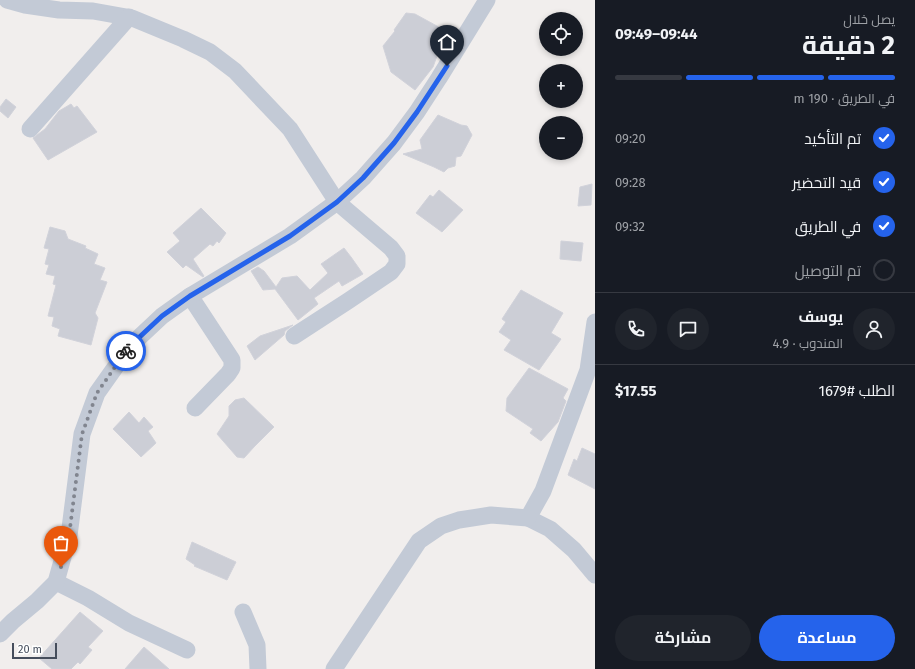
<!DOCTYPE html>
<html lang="ar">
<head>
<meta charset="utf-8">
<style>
  :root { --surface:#171b24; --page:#20242c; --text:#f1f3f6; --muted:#9ea1a6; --line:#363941; --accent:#2563eb }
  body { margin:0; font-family:"Fira Sans",Cairo,sans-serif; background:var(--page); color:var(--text); direction:rtl; height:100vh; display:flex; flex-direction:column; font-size:15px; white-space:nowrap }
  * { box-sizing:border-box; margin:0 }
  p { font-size:13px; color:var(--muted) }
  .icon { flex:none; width:22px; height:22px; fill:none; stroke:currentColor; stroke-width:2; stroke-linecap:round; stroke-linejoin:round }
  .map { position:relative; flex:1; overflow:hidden; direction:ltr }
  .side { display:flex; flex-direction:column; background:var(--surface); width:320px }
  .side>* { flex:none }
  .controls { position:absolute; left:539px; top:12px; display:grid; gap:8px }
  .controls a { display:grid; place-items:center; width:44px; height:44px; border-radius:50%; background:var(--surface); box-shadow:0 2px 6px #0003; font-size:20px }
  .scale { position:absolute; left:12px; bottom:10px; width:45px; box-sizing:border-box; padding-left:4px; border:2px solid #454d5c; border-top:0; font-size:11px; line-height:14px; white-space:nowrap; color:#454d5c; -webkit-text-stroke:3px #fff; paint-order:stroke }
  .pin { position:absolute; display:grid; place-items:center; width:34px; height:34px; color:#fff; margin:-41px -17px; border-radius:50% 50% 50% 0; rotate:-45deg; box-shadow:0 0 4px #0007 }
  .pin .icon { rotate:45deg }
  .courier { position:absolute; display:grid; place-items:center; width:40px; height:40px; margin:-20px; border:3px solid #2563eb; border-radius:50%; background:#fff; color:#222; box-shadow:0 1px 5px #0007 }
  .overview em { font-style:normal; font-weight:700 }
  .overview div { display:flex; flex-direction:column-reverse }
  .overview { display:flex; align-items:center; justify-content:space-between; height:68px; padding:0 20px }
  h1 { font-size:26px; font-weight:700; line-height:30px }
  .bar { display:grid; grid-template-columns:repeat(4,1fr); gap:6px 4px; align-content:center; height:48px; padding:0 20px }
  .bar i { height:5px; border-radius:3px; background:var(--line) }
  .bar .on { background:var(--accent) }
  .bar p { grid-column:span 4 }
  .line { display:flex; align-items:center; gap:10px; padding:0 20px; border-top:1px solid var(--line) }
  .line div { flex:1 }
  .round { display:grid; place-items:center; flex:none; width:42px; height:42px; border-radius:21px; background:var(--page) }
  ol { padding:0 20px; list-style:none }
  li { display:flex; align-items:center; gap:12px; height:44px }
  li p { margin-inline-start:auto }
  li .icon { padding:4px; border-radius:50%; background:var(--accent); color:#fff; stroke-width:4 }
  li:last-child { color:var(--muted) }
  li i { width:22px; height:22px; border:2px solid var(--line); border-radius:50% }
  .primary-button { display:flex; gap:8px; margin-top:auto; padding:8px 20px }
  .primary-button a { flex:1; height:46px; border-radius:24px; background:var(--accent); color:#fff; font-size:16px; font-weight:700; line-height:46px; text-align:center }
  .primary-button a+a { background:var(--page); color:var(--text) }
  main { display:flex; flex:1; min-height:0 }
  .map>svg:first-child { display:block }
  .building { fill:#ccced6; stroke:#d1d2da }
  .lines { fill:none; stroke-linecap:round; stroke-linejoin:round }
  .minor { stroke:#c3cad6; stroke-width:17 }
  .done { stroke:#81858f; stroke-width:4; stroke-dasharray:0 7.2 }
  .route { stroke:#2563eb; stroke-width:5 }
</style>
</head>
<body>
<main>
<section class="side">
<div class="overview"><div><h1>2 دقيقة</h1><p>يصل خلال</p></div><em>09:44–09:49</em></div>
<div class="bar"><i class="on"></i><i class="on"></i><i class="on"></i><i></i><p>في الطريق · 190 m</p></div>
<ol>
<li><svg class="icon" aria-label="check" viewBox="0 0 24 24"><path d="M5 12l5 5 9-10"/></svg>تم التأكيد<p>09:20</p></li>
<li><svg class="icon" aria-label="check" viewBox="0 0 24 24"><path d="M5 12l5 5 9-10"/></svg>قيد التحضير<p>09:28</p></li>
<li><svg class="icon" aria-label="check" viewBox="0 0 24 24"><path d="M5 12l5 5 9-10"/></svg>في الطريق<p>09:32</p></li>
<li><i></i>تم التوصيل</li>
</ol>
<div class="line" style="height:72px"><a class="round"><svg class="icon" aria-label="person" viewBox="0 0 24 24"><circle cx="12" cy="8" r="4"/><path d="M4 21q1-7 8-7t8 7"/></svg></a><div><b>يوسف</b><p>المندوب · 4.9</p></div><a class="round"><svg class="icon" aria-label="chat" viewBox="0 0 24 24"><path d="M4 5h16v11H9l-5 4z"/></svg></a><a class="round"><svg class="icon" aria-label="phone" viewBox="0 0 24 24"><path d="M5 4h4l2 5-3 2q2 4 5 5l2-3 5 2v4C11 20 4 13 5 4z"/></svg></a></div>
<div class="line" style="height:52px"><div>الطلب #1679</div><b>$17.55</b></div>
<div class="primary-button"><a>مساعدة</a><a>مشاركة</a></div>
</section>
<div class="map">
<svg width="595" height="669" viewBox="0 0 595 669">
  <rect width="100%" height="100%" fill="#f1eeed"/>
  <!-- building -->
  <g class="building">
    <path d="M406 13 415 14 446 31 433 67 415 90 391 72 383 46 395 31 394 30Z"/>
    <path d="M6 99 16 107 8 118 0 111V107Z"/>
    <path d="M71 104 74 108 77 106 97 132 48 160 33 138 45 129 59 111Z"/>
    <path d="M438 115 461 125 467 126 472 135 461 156 456 157 455 166 448 168 444 172 434 167 403 154 422 149 420 140Z"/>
    <path d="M592 184 591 205 578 206 580 187Z"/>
    <path d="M439 190 463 210 442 232 416 213 430 195 433 197Z"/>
    <path d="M201 208 226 233 219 243 217 241 213 246 210 244 193 259 204 276 203 277 186 265 183 268 167 252 180 241 173 233Z"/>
    <path d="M50 227 65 231 68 239 86 246 85 248 98 254 94 264 105 268 100 280 107 282 95 313 98 318 91 345 58 336 60 329 52 326 54 317 48 316 56 285 53 284 55 276 46 274 49 265 45 264 49 249 44 248Z"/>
    <path d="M561 241 583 243 581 261 560 259Z"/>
    <path d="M344 248 351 257 363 274 342 286 339 281 314 298 318 304 298 320 275 289 263 290 251 271 258 267 264 271 276 287 282 278 297 276 310 290 328 273 321 264Z"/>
    <path d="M521 290 563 313 551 333 561 339 539 370 504 350 511 340 499 332 506 322 502 319Z"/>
    <path d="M293 325 285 331 284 335 255 360 247 346 260 336Z"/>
    <path d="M529 368 568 389 563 398 566 401 558 422 541 441 530 433 533 429 506 411 507 398Z"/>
    <path d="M244 398 274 427 254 447 244 458 237 457 217 434 229 416V406L235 400Z"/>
    <path d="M129 412 139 423 144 417 153 427 148 431 156 443 141 457 113 429Z"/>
    <path d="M582 448 595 454V489L568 475 574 459 577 461Z"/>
    <path d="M192 542 236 562 227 580 194 566 195 565 186 559Z"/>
    <path d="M80 612 103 631 88 647 92 650 80 664 78 662 71 669H52L39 658Z"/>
    <path d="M144 647 169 669H125Z"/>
  </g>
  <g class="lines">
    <!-- minor -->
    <g class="minor">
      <path d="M7 0 25 5 59 10 93 11 132 18 183 39 210 52 235 71 290 129 337 202 391 248 397 256V264L391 272 348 301 294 336"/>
      <path d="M30 129 129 17"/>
      <path d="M190 296 232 360V368L228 374 195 408"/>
      <path d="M595 322 588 370 543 491 528 518 550 529 574 550 595 575"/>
      <path d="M56 582 88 598 129 623 187 650"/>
      <path d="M243 612 257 645 258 669"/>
      <path d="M0 634 13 621 37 601 56 582 69 536 82 434 97 393 131 345 162 316 190 296 290 236 337 202 363 178 394 143 417 112 439 78 487 0"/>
      <path d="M334 669 419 541 441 526 459 520 491 515 528 518"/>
    </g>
  </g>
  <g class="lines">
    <!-- done -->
    <path class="done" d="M61 567 69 536 82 434 97 393 126 351"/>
    <!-- route -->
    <path class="route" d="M126 351 131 345 162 316 190 296 290 236 337 202 363 178 394 143 417 112 447 66"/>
  </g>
</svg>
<div class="controls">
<a><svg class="icon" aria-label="locate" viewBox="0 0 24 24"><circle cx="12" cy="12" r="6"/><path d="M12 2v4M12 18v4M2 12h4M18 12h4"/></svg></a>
<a>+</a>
<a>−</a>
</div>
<div class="scale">20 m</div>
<div class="pin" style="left:61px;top:567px;background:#ea580c"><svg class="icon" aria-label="bag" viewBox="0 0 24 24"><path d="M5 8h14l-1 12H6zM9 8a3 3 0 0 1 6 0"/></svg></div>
<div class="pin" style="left:447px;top:66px;background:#1f2937"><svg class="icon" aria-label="home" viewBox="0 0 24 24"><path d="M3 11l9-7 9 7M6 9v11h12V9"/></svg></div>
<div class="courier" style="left:126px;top:351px"><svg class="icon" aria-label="bike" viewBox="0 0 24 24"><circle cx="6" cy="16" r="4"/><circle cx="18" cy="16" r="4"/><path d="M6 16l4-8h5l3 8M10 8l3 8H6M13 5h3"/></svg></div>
</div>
</main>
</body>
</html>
